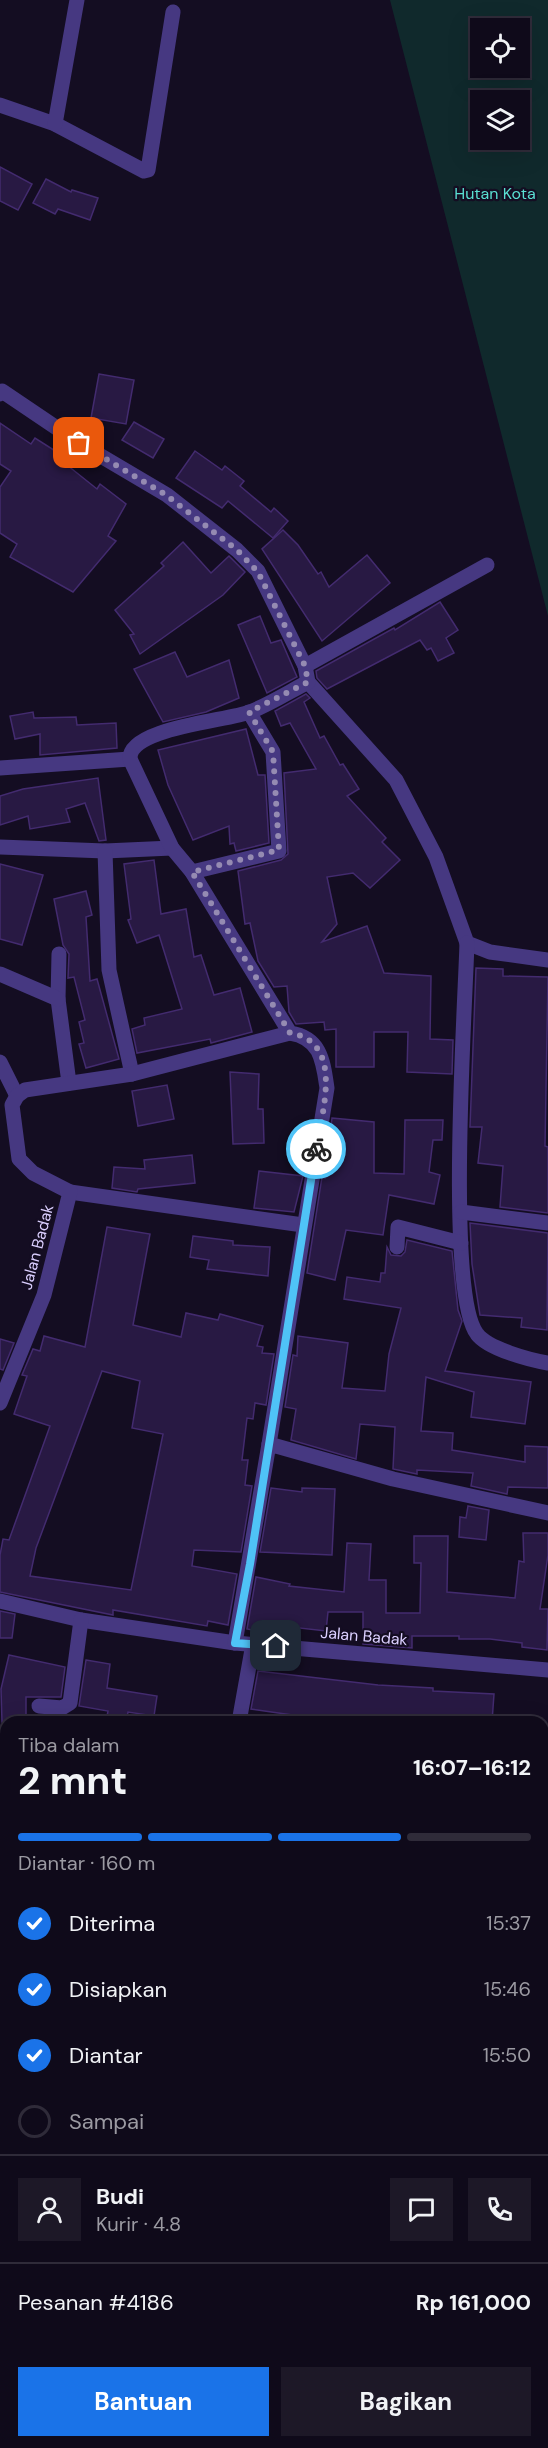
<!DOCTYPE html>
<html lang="id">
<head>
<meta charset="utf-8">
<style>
  :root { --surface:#0f0a1a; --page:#1d1827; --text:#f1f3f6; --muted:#9b9aa2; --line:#2f2b39; --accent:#1a73e8 }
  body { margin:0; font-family:"DM Sans",sans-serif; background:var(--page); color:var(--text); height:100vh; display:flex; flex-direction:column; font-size:22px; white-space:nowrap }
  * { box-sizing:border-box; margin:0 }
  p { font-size:20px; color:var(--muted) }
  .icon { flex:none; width:33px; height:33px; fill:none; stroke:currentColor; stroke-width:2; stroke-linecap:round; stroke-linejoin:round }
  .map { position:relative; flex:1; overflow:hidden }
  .drawer { position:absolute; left:0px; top:1716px; width:549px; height:732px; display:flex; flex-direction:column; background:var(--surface); border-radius:18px 18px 0 0; box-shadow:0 6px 24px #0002,0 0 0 2px var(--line) }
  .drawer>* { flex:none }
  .buttons { position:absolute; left:470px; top:18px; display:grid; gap:12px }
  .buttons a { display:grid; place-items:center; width:60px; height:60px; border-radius:0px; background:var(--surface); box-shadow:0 6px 24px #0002,0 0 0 2px var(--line); font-size:30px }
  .pin { position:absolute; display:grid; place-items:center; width:51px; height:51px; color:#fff; margin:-26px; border-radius:12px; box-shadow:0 3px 9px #0006 }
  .courier { position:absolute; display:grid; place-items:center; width:60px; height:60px; margin:-30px; border:4px solid #4fc3f7; border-radius:50%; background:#fff; color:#222; box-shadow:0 2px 8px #0007 }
  .head em { font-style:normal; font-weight:700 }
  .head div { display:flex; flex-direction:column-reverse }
  .head { display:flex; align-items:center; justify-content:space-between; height:102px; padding:0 18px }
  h1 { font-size:39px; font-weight:700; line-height:45px }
  .bar { display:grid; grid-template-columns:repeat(4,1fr); gap:9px 6px; align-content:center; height:72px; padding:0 18px }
  .bar i { height:8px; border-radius:4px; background:var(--line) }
  .bar .current { background:var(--accent) }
  .bar p { grid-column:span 4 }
  .line { display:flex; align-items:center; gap:15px; padding:0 18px; border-top:2px solid var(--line) }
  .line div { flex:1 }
  .round { display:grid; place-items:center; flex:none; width:63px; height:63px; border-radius:0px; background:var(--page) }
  ol { padding:0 18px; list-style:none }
  li { display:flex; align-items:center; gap:18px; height:66px }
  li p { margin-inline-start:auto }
  li .icon { padding:6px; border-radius:50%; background:var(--accent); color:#fff; stroke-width:4 }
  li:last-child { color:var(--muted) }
  li i { width:33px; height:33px; border:3px solid var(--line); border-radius:50% }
  .cta { display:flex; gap:12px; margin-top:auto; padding:12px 18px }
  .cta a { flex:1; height:69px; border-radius:0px; background:var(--accent); color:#fff; font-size:24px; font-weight:700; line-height:69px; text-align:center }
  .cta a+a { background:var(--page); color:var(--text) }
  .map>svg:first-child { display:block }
  .green { fill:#10292c; fill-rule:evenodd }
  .building { fill:#281943; stroke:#432b6f; stroke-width:1.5; fill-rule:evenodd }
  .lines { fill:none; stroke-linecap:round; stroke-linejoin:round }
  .minor { stroke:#463881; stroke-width:15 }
  .done { stroke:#958bb2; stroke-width:6; stroke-dasharray:0 10.8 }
  .route { stroke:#4fc3f7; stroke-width:8 }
  .labels { text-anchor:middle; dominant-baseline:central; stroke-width:4.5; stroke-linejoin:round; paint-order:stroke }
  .park-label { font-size:16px; fill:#5adfd2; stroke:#140d22 }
  .street-label { font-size:16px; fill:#dbcfff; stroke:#140d22 }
</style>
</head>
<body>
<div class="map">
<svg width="548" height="2448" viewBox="0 0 548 2448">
  <rect width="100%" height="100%" fill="#140d22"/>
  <!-- green -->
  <path class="green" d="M390 0H548V616ZM480 28H519V68H480ZM480 100H519V140H480Z"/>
  <!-- building -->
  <g class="building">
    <path d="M0 167 32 184 18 210 0 201Z"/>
    <path d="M46 179 71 192 72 190 98 198 90 220 58 209 55 214 33 203Z"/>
    <path d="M99 374 134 380 126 424 91 418Z"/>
    <path d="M134 422 164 439 153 458 122 440Z"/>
    <path d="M0 423 31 444 35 438 60 454 57 457 97 489 100 484 126 504 108 536 116 541 73 592 10 557 17 544 0 533V487L11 471 0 464Z"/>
    <path d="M195 451 222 470 225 466 244 481 240 486 271 512 274 508 288 521 273 538 228 501 222 508 176 478Z"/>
    <path d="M283 530 298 545 318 574 321 572 329 587 367 555 390 583 322 641 262 549Z"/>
    <path d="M183 542 211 573 229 556 245 572 223 595 140 654 130 635 134 634 115 610 164 566 161 563Z"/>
    <path d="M440 602 458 630 446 638 454 653 438 661 431 648 427 650 420 640 327 689 317 678 316 671 394 628 395 630Z"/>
    <path d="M260 616 271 643 281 640 297 677 267 693 238 625Z"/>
    <path d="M175 652 187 677 229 660 239 698 206 712 163 722 134 669Z"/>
    <path d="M306 694 310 698 304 702 320 738 324 736 340 765 343 764 359 789 347 796 386 838 382 842 400 860 370 888 353 873 327 877 337 924 322 942 367 926 384 973 431 976 430 1039 453 1040 452 1074 407 1072 408 1032H374V1067H336V1029L325 1030 324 1022 296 1024 289 1012 287 986 274 987 258 961 250 923 245 924 238 871 281 860 288 854 284 773 316 769 290 723 281 726 275 711Z"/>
    <path d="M33 712 34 718 76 717 77 725 116 723 117 748 40 755V734L15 739 10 716Z"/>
    <path d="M246 729 258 775H265L269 843 236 851 234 843 230 844 229 826 193 840 168 785 158 750Z"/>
    <path d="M98 778 106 840 99 841 85 803 66 809 70 822 30 829 28 816 0 825V796L23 789Z"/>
    <path d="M154 860 161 914 186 909 194 957 201 955 214 995 240 988 252 1032 211 1043 210 1039 137 1053 132 1029 145 1025 144 1018 182 1009 159 935 137 943 128 920 131 919 124 864Z"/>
    <path d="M0 864 43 875 22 945 0 939Z"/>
    <path d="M86 891 92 915 86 917 90 981 97 979 119 1059 86 1068 79 1044 84 1043 79 1022 85 1020 74 977 68 978 69 954 63 945 54 899Z"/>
    <path d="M476 968 503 969V976L548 977 545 1146 548 1147V1213L500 1207 503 1166 478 1163 482 1127H470Z"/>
    <path d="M230 1072 259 1074 258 1109H263L264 1143 233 1144Z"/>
    <path d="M167 1085 174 1119 138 1126 132 1091Z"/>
    <path d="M332 1118 374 1122V1173L404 1174 405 1120H443L442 1140H433L429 1172 440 1175 434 1204 389 1195 383 1235 346 1230 335 1280 307 1273 322 1177 325 1178Z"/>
    <path d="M192 1155 195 1183 138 1189 137 1192 112 1188 114 1167 145 1169 144 1160Z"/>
    <path d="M259 1171 303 1176 294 1212 254 1208Z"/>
    <path d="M470 1223 548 1233 547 1330 521 1327 522 1318 480 1315 472 1264Z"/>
    <path d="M107 1227 150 1234 133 1325 181 1337 186 1313 218 1320 220 1314 263 1326 257 1346 263 1347 262 1353 274 1354 266 1405 255 1403 253 1419 247 1418 242 1460H248L245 1485 252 1486 241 1552 194 1550 192 1566 237 1574 228 1625 208 1621 207 1626 113 1610V1615L0 1592V1555L3 1539 9 1540 50 1426 14 1414 27 1376 22 1375 33 1349 40 1351 44 1336 85 1347ZM102 1371 140 1381 132 1428 163 1434 131 1590 30 1576 36 1548Z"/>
    <path d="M193 1236 233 1241V1245L270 1247 268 1276 207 1269 209 1260 190 1257Z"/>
    <path d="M407 1240 452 1251 458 1310 462 1321 445 1371 531 1382 525 1424 471 1417 474 1392 426 1377 421 1431 453 1433 452 1450 525 1462V1446L548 1447V1488L508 1487 507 1494 471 1486 473 1473 417 1470V1474L393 1469 395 1427 360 1424 356 1459 291 1440 296 1409 285 1407 293 1355 297 1356 298 1336 348 1343 342 1388 385 1391 389 1354 401 1308 344 1299 347 1277 380 1282 381 1273H385L387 1247 391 1255 401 1256 405 1252Z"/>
    <path d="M0 1339 14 1343 3 1370 0 1369Z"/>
    <path d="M271 1488 302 1492V1488L335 1489 332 1555 260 1552Z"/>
    <path d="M468 1506 489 1510 486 1540 459 1537 460 1517 466 1518Z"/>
    <path d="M523 1533H548V1555L540 1609H548L547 1650 522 1647V1643L490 1639H459V1636H412V1648L363 1644V1612H328L326 1631 282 1626 281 1636 247 1629 256 1577 290 1584 289 1586 344 1592 347 1543 371 1544 369 1580H386V1613H420L421 1563H414V1536H448L447 1592 515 1598 519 1561 524 1562Z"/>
    <path d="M0 1611 15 1614 12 1638H0Z"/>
    <path d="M9 1655 65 1667 61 1697H26V1722H2L1 1689Z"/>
    <path d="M86 1660 110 1664 107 1688 157 1696 154 1716 128 1712 126 1722H106L108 1711 79 1706Z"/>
    <path d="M258 1671 378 1685 433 1688V1691L494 1694 492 1722 387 1719 386 1722H292V1715L251 1709Z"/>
  </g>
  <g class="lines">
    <!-- minor -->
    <g class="minor">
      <path d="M0 105 55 124 144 171 148 170 173 12"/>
      <path d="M55 124 77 0"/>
      <path d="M0 394 2 391 79 443 167 495 237 550 258 571 305 666 308 682 396 780 436 857 467 943 490 952 548 960"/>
      <path d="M305 666 487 565"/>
      <path d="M0 768 130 759"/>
      <path d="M0 847 105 851 172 848"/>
      <path d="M105 851 109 970 132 1074"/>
      <path d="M192 872 279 851 273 752 249 712"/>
      <path d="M467 943C465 1009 446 1294 477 1334 488 1349 530 1360 548 1363"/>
      <path d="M59 954 58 999 69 1083"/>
      <path d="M0 974 58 999"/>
      <path d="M0 1062 17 1096"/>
      <path d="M70 1192 303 1225"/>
      <path d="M461 1212 548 1223"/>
      <path d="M397 1247 398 1227 461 1243"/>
      <path d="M0 1403 44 1295 70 1192 33 1173 19 1159 12 1105 17 1096 25 1090 132 1074 290 1033"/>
      <path d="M269 1444 327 1088C323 1061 321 1038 290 1033L192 872 172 848 130 759C128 728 226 721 250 712 270 704 289 692 308 682"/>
      <path d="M0 1601 81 1620 235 1643 548 1670"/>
      <path d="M235 1643 269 1444 393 1479 548 1513"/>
      <path d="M39 1706 62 1708 70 1703 81 1620"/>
      <path d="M239 1722 253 1644"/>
      <path d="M543 2093 548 2094"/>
      <path d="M0 2312 6 2314"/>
      <path d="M383 2442 407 2448"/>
      <path d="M112 2448 113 2442"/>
      <path d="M419 2448V2442"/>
    </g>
  </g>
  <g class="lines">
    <!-- done -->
    <path class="done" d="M79 443 166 495 237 550 258 572 305 666 308 682 249 712 273 752 279 850 192 872 290 1033C345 1042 322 1112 316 1149"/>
    <!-- route -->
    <path class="route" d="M276 1646 235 1643 250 1564 316 1149"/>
  </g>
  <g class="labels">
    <!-- park labels -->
    <g class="park-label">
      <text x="495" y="193">Hutan Kota</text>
    </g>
    <!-- street labels -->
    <g class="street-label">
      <text transform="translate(37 1247) rotate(-75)">Jalan Badak</text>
      <text transform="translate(364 1636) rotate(5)">Jalan Badak</text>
    </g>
  </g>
</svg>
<div class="buttons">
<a><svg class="icon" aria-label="locate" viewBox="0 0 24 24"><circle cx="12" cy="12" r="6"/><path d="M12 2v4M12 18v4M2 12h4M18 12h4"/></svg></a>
<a><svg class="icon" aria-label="layers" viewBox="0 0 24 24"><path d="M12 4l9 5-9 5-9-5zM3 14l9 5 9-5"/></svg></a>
</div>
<div class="pin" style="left:79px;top:443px;background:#ea580c"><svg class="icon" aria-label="bag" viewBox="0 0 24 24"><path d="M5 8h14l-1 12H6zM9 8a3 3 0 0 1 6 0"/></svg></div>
<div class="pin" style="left:276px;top:1646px;background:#1f2937"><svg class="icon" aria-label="home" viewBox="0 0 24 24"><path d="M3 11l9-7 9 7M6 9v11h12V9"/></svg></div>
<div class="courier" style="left:316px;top:1149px"><svg class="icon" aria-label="bike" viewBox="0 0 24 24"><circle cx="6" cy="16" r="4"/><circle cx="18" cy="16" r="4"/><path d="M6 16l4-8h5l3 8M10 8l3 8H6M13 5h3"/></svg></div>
<section class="drawer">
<div class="head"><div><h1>2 mnt</h1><p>Tiba dalam</p></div><em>16:07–16:12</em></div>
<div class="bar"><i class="current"></i><i class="current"></i><i class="current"></i><i></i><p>Diantar · 160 m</p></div>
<ol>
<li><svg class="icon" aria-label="check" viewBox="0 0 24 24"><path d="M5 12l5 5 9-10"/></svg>Diterima<p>15:37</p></li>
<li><svg class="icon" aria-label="check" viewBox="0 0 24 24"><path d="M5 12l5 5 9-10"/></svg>Disiapkan<p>15:46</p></li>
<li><svg class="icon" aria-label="check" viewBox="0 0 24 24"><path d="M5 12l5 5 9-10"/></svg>Diantar<p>15:50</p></li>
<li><i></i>Sampai</li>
</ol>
<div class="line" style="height:108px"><a class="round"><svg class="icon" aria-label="person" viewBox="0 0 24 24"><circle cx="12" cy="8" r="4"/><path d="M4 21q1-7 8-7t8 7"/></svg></a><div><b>Budi</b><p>Kurir · 4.8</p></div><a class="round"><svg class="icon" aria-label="chat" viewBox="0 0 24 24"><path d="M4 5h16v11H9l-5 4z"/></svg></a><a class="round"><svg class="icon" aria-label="phone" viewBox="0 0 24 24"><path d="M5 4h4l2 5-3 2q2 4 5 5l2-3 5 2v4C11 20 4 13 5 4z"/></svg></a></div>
<div class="line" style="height:78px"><div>Pesanan #4186</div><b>Rp 161,000</b></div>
<div class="cta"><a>Bantuan</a><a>Bagikan</a></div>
</section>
</div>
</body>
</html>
